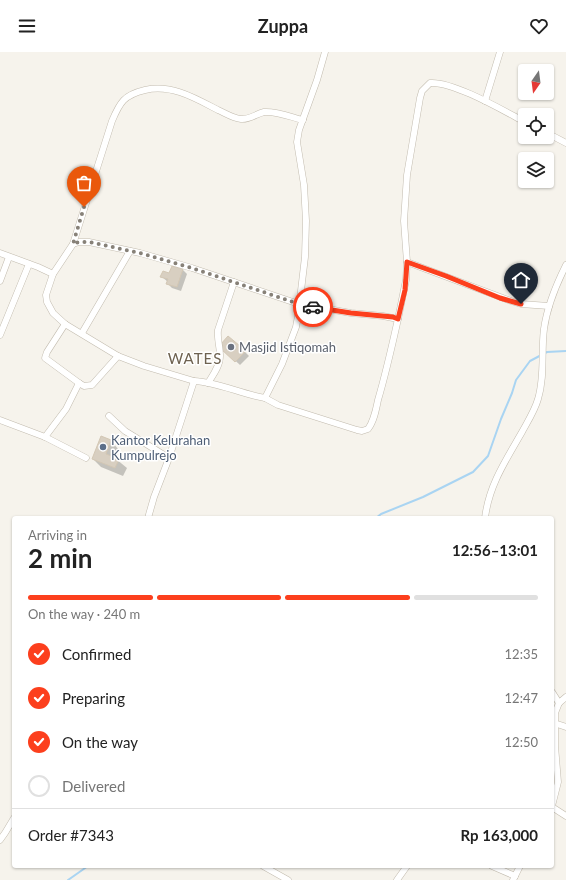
<!DOCTYPE html>
<html lang="en">
<head>
<meta charset="utf-8">
<style>
  :root { --surface:#fff; --page:#f2f2f2; --text:#222; --muted:#767676; --line:#e0e0e0; --accent:#fc3f1d }
  body { margin:0; font-family:Lato,sans-serif; background:var(--page); color:var(--text); height:100vh; display:flex; flex-direction:column; font-size:15px; white-space:nowrap }
  * { box-sizing:border-box; margin:0 }
  p { font-size:13px; color:var(--muted) }
  .icon { flex:none; width:22px; height:22px; fill:none; stroke:currentColor; stroke-width:2; stroke-linecap:round; stroke-linejoin:round }
  .map { position:relative; flex:1; overflow:hidden }
  .drawer { position:absolute; left:12px; top:464px; width:542px; height:352px; display:flex; flex-direction:column; background:var(--surface); border-radius:4px; box-shadow:0 1px 3px #0004 }
  .drawer>* { flex:none }
  .needle { width:26px; rotate:194deg }
  .buttons { position:absolute; left:518px; top:12px; display:grid; gap:8px }
  .buttons a { display:grid; place-items:center; width:36px; height:36px; border-radius:4px; background:var(--surface); box-shadow:0 1px 3px #0004; font-size:20px }
  .pin { position:absolute; display:grid; place-items:center; width:34px; height:34px; color:#fff; margin:-41px -17px; border-radius:50% 50% 50% 0; rotate:-45deg; box-shadow:0 0 4px #0007 }
  .pin .icon { rotate:45deg }
  .courier { position:absolute; display:grid; place-items:center; width:40px; height:40px; margin:-20px; border:3px solid #fc3f1d; border-radius:50%; background:#fff; color:#222; box-shadow:0 1px 5px #0007 }
  .summary em { font-style:normal; font-weight:700 }
  .summary div { display:flex; flex-direction:column-reverse }
  .summary { display:flex; align-items:center; justify-content:space-between; height:68px; padding:0 16px }
  h1 { font-size:26px; font-weight:700; line-height:30px }
  .bar { display:grid; grid-template-columns:repeat(4,1fr); gap:6px 4px; align-content:center; height:48px; padding:0 16px }
  .bar i { height:5px; border-radius:3px; background:var(--line) }
  .bar .selected { background:var(--accent) }
  .bar p { grid-column:span 4 }
  .line { display:flex; align-items:center; gap:10px; padding:0 16px; border-top:1px solid var(--line) }
  .line div { flex:1 }
  ol { padding:0 16px; list-style:none }
  li { display:flex; align-items:center; gap:12px; height:44px }
  li p { margin-inline-start:auto }
  li .icon { padding:4px; border-radius:50%; background:var(--accent); color:#fff; stroke-width:4 }
  li:last-child { color:var(--muted) }
  li i { width:22px; height:22px; border:2px solid var(--line); border-radius:50% }
  header { display:flex; justify-content:space-between; align-items:center; height:52px; padding:0 16px; background:var(--surface); font-size:18px; font-weight:700 }
  .map>svg:first-child { display:block }
  .shadow { fill:#0003 }
  .lines { fill:none; stroke-linecap:round; stroke-linejoin:round }
  .stream { stroke:#a9d4f2; stroke-width:2 }
  .building { fill:#d8cfc1; stroke:#d3c7b4 }
  .street-casing { stroke:#c2bbae; stroke-width:7 }
  .street { stroke:#fff; stroke-width:6 }
  .done { stroke:#878178; stroke-width:4; stroke-dasharray:0 7.2 }
  .route { stroke:#fc3f1d; stroke-width:5 }
  .worship-dot { fill:#6b7280; stroke:#fff; stroke-width:1.5 }
  .service-dot { fill:#5c6f8a; stroke:#fff; stroke-width:1.5 }
  .labels { text-anchor:middle; dominant-baseline:central; stroke-width:3; stroke-linejoin:round; paint-order:stroke }
  .worship-label { font-size:13px; fill:#5b616d; stroke:#fff; text-anchor:start }
  .service-label { font-size:13px; fill:#4e5e75; stroke:#fff; text-anchor:start }
  .quarter-label { font-size:15px; letter-spacing:1px; fill:#6e6250; stroke:#fff }
</style>
</head>
<body>
<header><svg class="icon" aria-label="menu" viewBox="0 0 24 24"><path d="M4 6h16M4 12h16M4 18h16"/></svg>Zuppa<svg class="icon" aria-label="heart" viewBox="0 0 24 24"><path d="M12 20l-8-8c-3-5 5-10 8-4 3-6 11-1 8 4z"/></svg></header>
<div class="map">
<svg width="566" height="828" viewBox="0 0 566 828">
  <rect width="100%" height="100%" fill="#f6f3ec"/>
  <!-- shadow -->
  <g class="shadow">
    <path d="M173 215 183 218 187 222 181 239 172 236 167 231 168 230 162 225 170 223Z"/>
    <path d="M245 300 249 304 240 313 227 301Z"/>
    <path d="M102 385 111 389 119 398 116 407 127 416 123 424 101 415 93 407Z"/>
  </g>
  <g class="lines">
    <!-- stream -->
    <g class="stream">
      <path d="M376 466 381 462 423 445 473 420 488 404 501 367 512 341 516 328 530 309 547 300 566 299"/>
      <path d="M68 828 88 814"/>
    </g>
  </g>
  <!-- building -->
  <g class="building">
    <path d="M172 214 183 217 177 235 166 232 168 227 160 225 163 219 169 221Z"/>
    <path d="M228 284 246 299 235 310 221 297 220 293Z"/>
    <path d="M101 384 111 388 106 402 119 407 115 416 92 407Z"/>
  </g>
  <g class="lines">
    <defs>
      <g id="street">
        <path d="M485 49 500 0"/>
        <path d="M547 81 566 91"/>
        <path d="M73 192 112 69C120 50 124 43 145 38 172 32 195 46 218 58 225 61 232 66 241 67 249 68 256 62 264 60 276 59 291 65 303 68"/>
        <path d="M0 201 38 215 53 222"/>
        <path d="M407 210 511 249 521 252 549 254"/>
        <path d="M0 229 9 205"/>
        <path d="M398 267 406 228 407 210 404 169 407 123 420 46 422 39 430 31C453 29 504 59 525 70"/>
        <path d="M65 272 47 300 45 306 79 331 84 334 92 333 118 304"/>
        <path d="M82 281 130 199"/>
        <path d="M0 283 29 212"/>
        <path d="M194 329 144 314 118 304 65 272 53 261 47 250 46 243 53 222 73 192 79 190H89L140 201 192 216 299 252 351 261 383 264 398 267C392 294 386 321 378 348 376 358 374 369 368 377L362 379 357 378 278 353 265 346"/>
        <path d="M208 331C213 323 220 314 220 304 220 295 217 287 218 278L234 230"/>
        <path d="M109 364 125 379 169 406"/>
        <path d="M0 368 45 385 86 406"/>
        <path d="M45 385 66 357 79 331"/>
        <path d="M148 466 154 445 169 406 194 329C217 330 241 342 265 346L282 312 296 275 298 264 305 205 306 169 304 133 297 90 299 78 317 28 325 0"/>
        <path d="M485 466C489 433 506 408 522 380 528 369 535 358 538 347 545 324 541 300 544 277 547 255 556 233 566 213"/>
        <path d="M552 640 559 651"/>
        <path d="M554 671 566 675"/>
        <path d="M552 754 558 730 555 694V661L559 651 566 645"/>
        <path d="M552 755 566 764"/>
        <path d="M0 788 5 781 14 766"/>
        <path d="M263 814 288 828"/>
        <path d="M492 814 515 824"/>
        <path d="M397 828 407 814"/>
        <path d="M513 828 520 814"/>
      </g>
    </defs>
    <!-- street casing -->
    <use href="#street" class="street-casing"/>
    <!-- street -->
    <use href="#street" class="street"/>
  </g>
  <g class="lines">
    <!-- done -->
    <path class="done" d="M84 155 73 192 79 190H89L140 201 192 216 299 252 313 255"/>
    <!-- route -->
    <path class="route" d="M313 255 351 261 393 265 398 267 405 238 407 210 446 224 500 246 521 252"/>
  </g>
  <!-- markers -->
  <circle class="worship-dot" cx="231" cy="295" r="4"/>
  <circle class="service-dot" cx="103" cy="395" r="4"/>
  <g class="labels">
    <!-- worship labels -->
    <g class="worship-label">
      <text x="239" y="295">Masjid Istiqomah</text>
    </g>
    <!-- service labels -->
    <g class="service-label">
      <text x="111" y="388">Kantor Kelurahan<tspan x="111" dy="15">Kumpulrejo</tspan></text>
    </g>
    <!-- quarter labels -->
    <g class="quarter-label">
      <text x="195" y="306">WATES</text>
    </g>
  </g>
</svg>
<div class="buttons">
<a><svg class="needle" viewBox="-14 -14 28 28"><path d="M0-13l5 13h-10z" fill="#e53935"/><path d="M0 13l5-13h-10z" fill="#767676"/></svg></a>
<a><svg class="icon" aria-label="locate" viewBox="0 0 24 24"><circle cx="12" cy="12" r="6"/><path d="M12 2v4M12 18v4M2 12h4M18 12h4"/></svg></a>
<a><svg class="icon" aria-label="layers" viewBox="0 0 24 24"><path d="M12 4l9 5-9 5-9-5zM3 14l9 5 9-5"/></svg></a>
</div>
<div class="pin" style="left:84px;top:155px;background:#ea580c"><svg class="icon" aria-label="bag" viewBox="0 0 24 24"><path d="M5 8h14l-1 12H6zM9 8a3 3 0 0 1 6 0"/></svg></div>
<div class="pin" style="left:521px;top:252px;background:#1f2937"><svg class="icon" aria-label="home" viewBox="0 0 24 24"><path d="M3 11l9-7 9 7M6 9v11h12V9"/></svg></div>
<div class="courier" style="left:313px;top:255px"><svg class="icon" aria-label="car" viewBox="0 0 24 24"><path d="M5 17H2v-5l4-1 3-4h7l3 4 3 1v5h-3M9 17h6M6 11h13"/><circle cx="7" cy="17" r="2"/><circle cx="17" cy="17" r="2"/></svg></div>
<section class="drawer">
<div class="summary"><div><h1>2 min</h1><p>Arriving in</p></div><em>12:56–13:01</em></div>
<div class="bar"><i class="selected"></i><i class="selected"></i><i class="selected"></i><i></i><p>On the way · 240 m</p></div>
<ol>
<li><svg class="icon" aria-label="check" viewBox="0 0 24 24"><path d="M5 12l5 5 9-10"/></svg>Confirmed<p>12:35</p></li>
<li><svg class="icon" aria-label="check" viewBox="0 0 24 24"><path d="M5 12l5 5 9-10"/></svg>Preparing<p>12:47</p></li>
<li><svg class="icon" aria-label="check" viewBox="0 0 24 24"><path d="M5 12l5 5 9-10"/></svg>On the way<p>12:50</p></li>
<li><i></i>Delivered</li>
</ol>
<div class="line" style="height:52px"><div>Order #7343</div><b>Rp 163,000</b></div>
</section>
</div>
</body>
</html>
